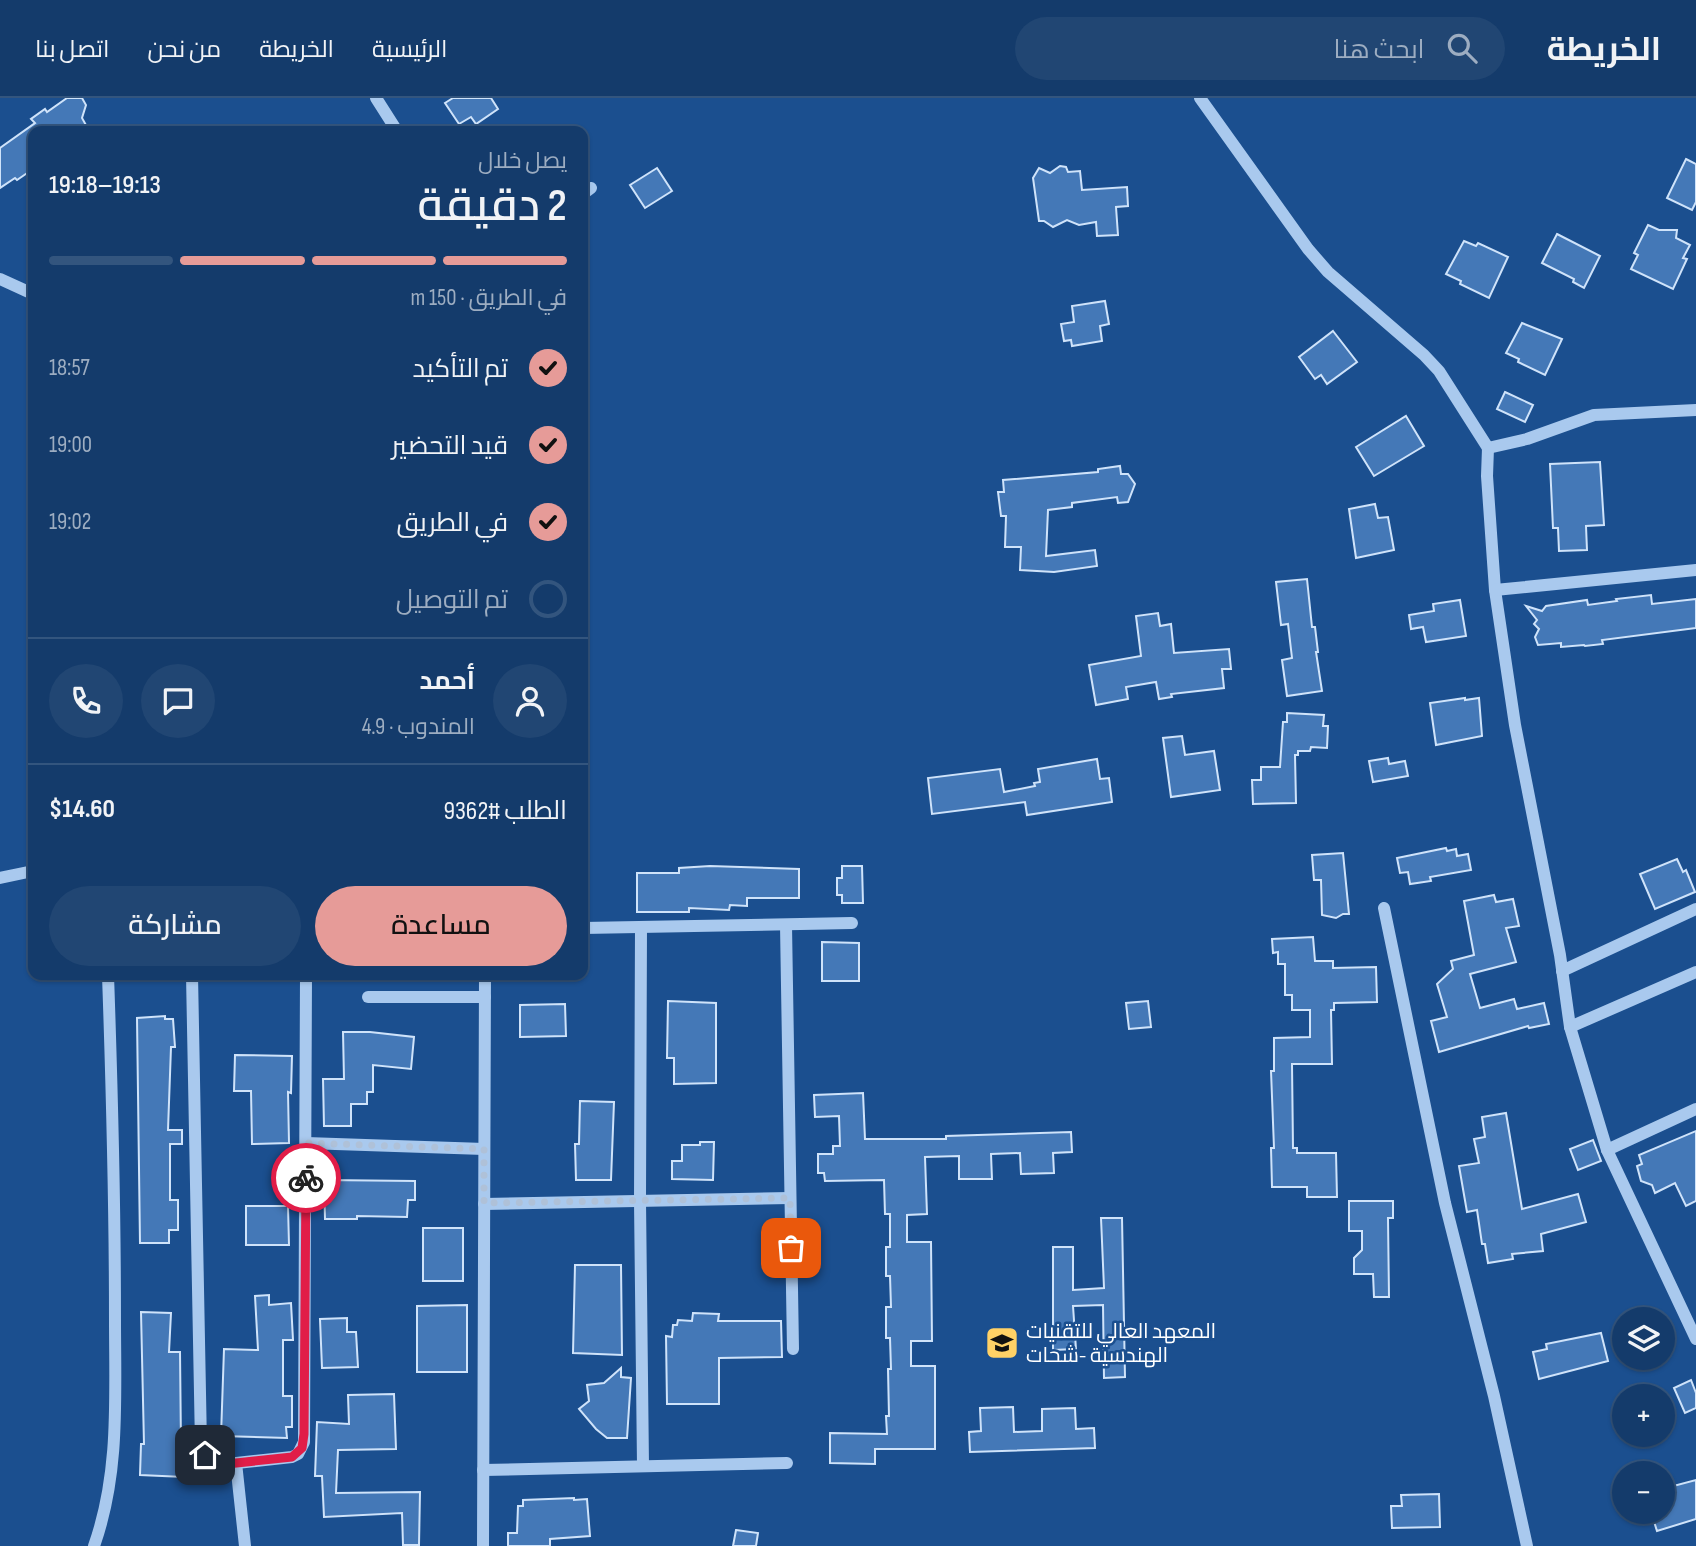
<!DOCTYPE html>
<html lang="ar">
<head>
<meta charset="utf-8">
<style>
  :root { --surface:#143b6b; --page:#214673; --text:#f1f3f6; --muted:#9dadc1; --line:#33557e; --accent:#e69b98 }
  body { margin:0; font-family:"Sofia Sans Condensed",Cairo,sans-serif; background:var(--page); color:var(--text); direction:rtl; height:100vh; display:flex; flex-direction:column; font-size:26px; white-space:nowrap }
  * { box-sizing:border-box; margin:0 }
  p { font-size:23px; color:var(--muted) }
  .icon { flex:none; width:38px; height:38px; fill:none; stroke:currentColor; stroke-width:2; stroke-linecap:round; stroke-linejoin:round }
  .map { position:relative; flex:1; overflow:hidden; direction:ltr }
  .drawer { position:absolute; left:28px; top:28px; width:560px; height:854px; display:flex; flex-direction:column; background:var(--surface); border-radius:14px; box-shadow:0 2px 5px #0004,0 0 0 2px var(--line); direction:rtl }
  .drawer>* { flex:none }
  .buttons { position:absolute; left:1612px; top:1209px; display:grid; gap:14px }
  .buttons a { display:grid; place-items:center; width:63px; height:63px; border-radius:50%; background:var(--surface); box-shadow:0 2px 5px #0004,0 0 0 2px var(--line); font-size:35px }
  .pin { position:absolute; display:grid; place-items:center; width:60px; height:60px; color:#fff; margin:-30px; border-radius:14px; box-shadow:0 4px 10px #0006 }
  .courier { position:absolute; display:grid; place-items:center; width:70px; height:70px; margin:-35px; border:5px solid #e11d48; border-radius:50%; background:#fff; color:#222; box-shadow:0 2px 9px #0007 }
  .summary em { font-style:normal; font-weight:600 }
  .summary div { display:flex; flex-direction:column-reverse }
  .summary { display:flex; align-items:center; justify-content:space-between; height:119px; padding:0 21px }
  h1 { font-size:46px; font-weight:600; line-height:52px }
  .bar { display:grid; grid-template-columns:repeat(4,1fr); gap:10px 7px; align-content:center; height:84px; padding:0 21px }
  .bar i { height:9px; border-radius:5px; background:var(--line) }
  .bar .active { background:var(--accent) }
  .bar p { grid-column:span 4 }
  .line { display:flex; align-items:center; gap:18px; padding:0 21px; border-top:2px solid var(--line) }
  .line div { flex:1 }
  .round { display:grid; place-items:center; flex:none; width:74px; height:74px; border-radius:37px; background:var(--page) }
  ol { padding:0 21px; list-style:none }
  li { display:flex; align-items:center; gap:21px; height:77px }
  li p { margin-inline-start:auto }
  li .icon { padding:7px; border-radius:50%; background:var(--accent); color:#111; stroke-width:4 }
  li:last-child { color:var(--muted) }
  li i { width:38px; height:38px; border:4px solid var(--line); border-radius:50% }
  .action { display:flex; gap:14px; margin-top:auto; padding:14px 21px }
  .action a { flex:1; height:80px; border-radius:42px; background:var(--accent); color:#111; font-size:28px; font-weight:600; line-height:80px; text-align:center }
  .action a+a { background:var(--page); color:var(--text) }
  header { display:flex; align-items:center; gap:42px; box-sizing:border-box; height:98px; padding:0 35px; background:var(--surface); border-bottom:2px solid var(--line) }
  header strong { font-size:33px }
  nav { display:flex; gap:38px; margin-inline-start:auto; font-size:24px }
  .search { width:490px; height:63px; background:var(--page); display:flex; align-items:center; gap:18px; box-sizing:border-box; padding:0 24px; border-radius:38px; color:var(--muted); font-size:26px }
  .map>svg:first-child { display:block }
  .building { fill:#4478b7; stroke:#cfe3fa; stroke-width:2 }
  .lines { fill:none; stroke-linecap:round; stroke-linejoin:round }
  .minor { stroke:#a9c9ee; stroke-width:12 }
  .done { stroke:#afc1d8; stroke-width:7; stroke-dasharray:0 12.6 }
  .route { stroke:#e11d48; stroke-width:9 }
  .labels { text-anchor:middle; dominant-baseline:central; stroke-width:5; stroke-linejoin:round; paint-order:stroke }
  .poi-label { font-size:21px; fill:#fff; stroke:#1b4f8f; text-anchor:start }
</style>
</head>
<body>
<header>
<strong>الخريطة</strong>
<div class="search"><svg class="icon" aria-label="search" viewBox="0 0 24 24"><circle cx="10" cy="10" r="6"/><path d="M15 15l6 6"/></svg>ابحث هنا</div>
<nav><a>الرئيسية</a><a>الخريطة</a><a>من نحن</a><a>اتصل بنا</a></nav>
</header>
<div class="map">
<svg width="1696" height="1448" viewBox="0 0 1696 1448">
  <rect width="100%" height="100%" fill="#1b4f8f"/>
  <!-- building -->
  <g class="building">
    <path d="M67 0H82L86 7 82 20 87 29 81 33H33V71L17 82 15 80 0 90V50L35 25 31 21 45 11 47 14Z"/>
    <path d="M453 0H491L498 11 476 26 471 19 459 26 445 5Z"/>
    <path d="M1686 61 1696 66V104L1692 112 1667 100Z"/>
    <path d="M1060 68 1066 69 1068 74 1080 73 1082 92 1127 89 1128 108 1116 109 1118 137 1097 138 1096 124 1079 127 1067 122 1053 129 1044 123H1039L1033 80 1039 70 1050 75Z"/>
    <path d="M657 70 672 93 645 110 630 87Z"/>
    <path d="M1648 127 1659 132H1677L1676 140 1690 147 1683 160 1687 161 1673 191 1631 171 1638 157 1634 155Z"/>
    <path d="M1557 136 1600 158 1584 190 1573 184 1574 181 1542 165Z"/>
    <path d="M1464 143 1476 148 1478 145 1508 159 1489 200 1460 186 1461 183 1446 176Z"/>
    <path d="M1105 203 1109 226 1100 228 1102 243 1072 248 1071 242 1064 243 1061 226 1074 224 1072 208Z"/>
    <path d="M1522 225 1562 241 1545 277 1518 264 1519 261 1506 255Z"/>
    <path d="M1333 233 1357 264 1327 286 1321 277 1315 281 1299 259Z"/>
    <path d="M1505 294 1533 307 1525 324 1497 311Z"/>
    <path d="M1406 318 1424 348 1374 378 1356 349Z"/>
    <path d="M1600 364 1604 427 1586 428 1587 452 1559 453 1558 430H1553L1550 366Z"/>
    <path d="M1120 368 1121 376H1128L1135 386 1128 404 1118 405 1117 399 1072 405V409L1048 412 1046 458 1095 452 1097 468 1054 474 1020 472 1021 449H1005L1006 418H1001L998 394H1004L1003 382 1098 374V371Z"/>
    <path d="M1375 406 1378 420 1388 419 1394 452 1356 460 1349 411Z"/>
    <path d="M1307 481 1312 529H1315L1318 554H1316L1322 593 1287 598 1282 562 1292 560 1288 526 1281 527 1276 484Z"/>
    <path d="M1651 497 1652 506 1696 501V530L1602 542 1603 546 1585 548 1584 547 1561 549V545L1538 547 1535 539 1539 531 1534 526 1537 522 1526 508 1542 513 1546 508 1587 502 1588 507 1617 503 1616 501Z"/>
    <path d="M1460 502 1466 538 1426 544 1423 529 1411 531 1409 517 1434 513 1433 506Z"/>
    <path d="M1158 515 1160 528 1171 526 1174 555 1229 551 1231 571H1222L1224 590 1171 596 1172 599 1159 601 1156 584 1126 589 1128 601 1096 607 1089 567 1141 558 1136 518Z"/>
    <path d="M1465 600V602L1479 600 1482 638 1436 647 1430 605Z"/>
    <path d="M1287 615 1324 617 1323 628H1328L1327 650 1311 649 1310 653H1298V657H1295L1296 705 1253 706 1252 682H1261V669H1280L1283 624H1287Z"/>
    <path d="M1182 638 1185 657 1214 653 1220 692 1171 699 1163 640Z"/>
    <path d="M1388 660 1389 666 1405 663 1408 678 1373 684 1369 663Z"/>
    <path d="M1097 661 1100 681 1109 680 1112 704 1027 717 1025 704 932 716 928 680 1000 671 1004 694 1035 688 1034 685 1040 684 1038 671Z"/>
    <path d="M1446 750 1447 753 1456 751 1457 758 1468 756 1471 772 1430 779 1431 783 1410 786 1408 774 1400 775 1397 760Z"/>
    <path d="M1343 755 1349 816H1343L1336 820 1322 817 1321 782H1314L1312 757Z"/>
    <path d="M1677 761 1683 774 1686 772 1695 794 1655 811 1640 776Z"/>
    <path d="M710 768 799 771V800H747V808L730 807 729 812 689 810V814H637V775H679V770Z"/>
    <path d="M842 768H862L863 805H842V797H837V780H842Z"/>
    <path d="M1494 797 1496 804 1513 801 1519 828 1506 830 1516 864 1470 876 1480 910 1514 901 1517 911 1544 905 1549 926 1529 930 1528 928 1439 954 1431 923 1447 919 1437 886 1453 871 1451 863 1474 857 1464 803Z"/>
    <path d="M1313 839 1315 863H1333V870L1376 869 1377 904 1334 905V912H1331L1332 966H1292L1293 1050H1297V1055H1336L1337 1099H1307V1089H1272L1271 1050H1274L1271 973H1274V940L1310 939V912H1292V897H1285V866H1278V854L1273 855 1272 841Z"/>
    <path d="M822 844 859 845V883H822Z"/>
    <path d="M668 903 716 905V985L674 986V960H667Z"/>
    <path d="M1148 903 1151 929 1129 931 1126 905Z"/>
    <path d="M565 906 566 938 520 939V907Z"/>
    <path d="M165 918V921H173L175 949H171L168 1032H182V1046H170V1102H178V1132H169V1145H140L137 920Z"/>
    <path d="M343 934H370L414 939 411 971 373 967V994H367V1006H351V1028H324L323 981H344Z"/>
    <path d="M235 957 292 958 291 995 288 994 289 1045 252 1046 251 993H234Z"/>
    <path d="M863 995 865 1041H946V1038L1071 1034 1072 1054 1053 1055 1054 1075 1021 1076 1020 1055 991 1056 992 1081H959V1058L925 1059 927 1116 907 1117V1144H931L932 1243H911V1268H935V1351H875V1366L830 1365V1335L887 1336 886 1318H889L888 1271H891L890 1240H886V1209H891L890 1178H886V1149H890V1116H885L884 1082 825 1083 824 1075H818V1056H833V1048H840L839 1018 815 1019 814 997Z"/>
    <path d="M580 1003 614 1004 611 1082H576L575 1046H579Z"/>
    <path d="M1506 1015 1522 1111 1578 1096 1586 1124 1541 1136 1543 1153 1512 1156 1513 1161 1488 1165 1485 1146H1482L1477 1112 1467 1114 1459 1068 1479 1065 1474 1041 1485 1039 1482 1019Z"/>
    <path d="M1696 1033V1103L1686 1108 1675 1085 1655 1095 1652 1087 1641 1083 1637 1068 1642 1066 1639 1057Z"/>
    <path d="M1593 1042 1601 1063 1578 1072 1570 1051Z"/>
    <path d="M700 1044H714L713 1082 672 1081V1063H682V1047H700Z"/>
    <path d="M324 1082 415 1083V1102H408L407 1119 357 1118V1121H325Z"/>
    <path d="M1349 1103H1393V1120H1388L1389 1199H1374L1373 1176H1354V1160L1362 1152V1133H1349Z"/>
    <path d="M246 1108H288L289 1147H246Z"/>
    <path d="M1101 1120H1122L1125 1279 1104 1280 1103 1207 1073 1208 1076 1251 1053 1252V1149H1073V1192L1104 1190Z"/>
    <rect x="423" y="1130" width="40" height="53"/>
    <path d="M575 1167H621L622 1257 573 1255Z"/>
    <path d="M269 1197V1207L291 1205 293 1242H283V1298H292V1329H286L287 1340 221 1338 224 1251 258 1252 255 1198Z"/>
    <path d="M467 1207V1274H417V1208Z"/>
    <path d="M141 1214 171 1215 169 1254H180L181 1348H185L184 1379 140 1377 141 1346H144Z"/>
    <path d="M693 1215 719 1216 718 1223H781L782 1259 719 1260V1306H667L666 1238 672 1239 673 1227H677L678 1222 692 1223Z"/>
    <path d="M347 1220V1234H356L358 1269 322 1270 320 1221Z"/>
    <path d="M1601 1235 1608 1263 1539 1281 1533 1254 1547 1251 1546 1246Z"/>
    <path d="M621 1270V1279L631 1280 627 1340H607L596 1331 579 1311 589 1303 587 1287 604 1285Z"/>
    <path d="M1691 1282 1696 1295V1310L1685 1315 1674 1290Z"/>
    <path d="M394 1296 396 1351 338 1352 336 1395 420 1394 419 1447H403L402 1415 324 1419 322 1378H315L317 1324 349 1326 348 1297Z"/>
    <path d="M1013 1309 1014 1334 1042 1333V1311L1075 1310 1076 1331 1094 1330 1095 1350 970 1354 969 1334 981 1333 980 1310Z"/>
    <path d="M1696 1382V1421L1657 1433 1651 1414H1662V1391Z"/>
    <path d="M1439 1396 1440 1429 1392 1430 1391 1408H1402L1401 1397Z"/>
    <path d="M574 1400V1402L587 1401 590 1438 550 1441V1448H508V1435H517L518 1408H523V1402Z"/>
    <path d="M736 1432 758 1435 756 1448H733Z"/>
  </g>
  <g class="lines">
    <!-- minor -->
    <g class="minor">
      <path d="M376 0 397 33"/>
      <path d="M1200 0 1308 151 1328 174 1424 257 1439 273 1488 350"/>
      <path d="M583 96 591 90"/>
      <path d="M0 181 33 196"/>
      <path d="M1696 312 1594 317 1527 341 1488 350 1487 378 1495 492 1515 627 1560 857 1570 929 1607 1052 1696 1241"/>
      <path d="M1495 492 1696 472"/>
      <path d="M0 780 33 773"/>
      <path d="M1384 810 1445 1105 1494 1298 1527 1448"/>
      <path d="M786 827 793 1251"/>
      <path d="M641 829 640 1103 643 1368"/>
      <path d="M583 830 852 825"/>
      <path d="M1562 873 1696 811"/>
      <path d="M192 877 201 1347 209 1361 227 1366 292 1359 298 1356 304 1344 306 877"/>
      <path d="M368 899H485"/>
      <path d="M1570 929 1696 874"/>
      <path d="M306 1045 484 1051"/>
      <path d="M1607 1052 1696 1011"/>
      <path d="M484 1106 790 1100"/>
      <path d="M236 1365 245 1448"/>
      <path d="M483 1372 787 1365"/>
      <path d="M94 1448C120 1375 115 1299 115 1222 115 1107 112 992 108 877"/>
      <path d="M483 1448 485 877"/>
    </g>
  </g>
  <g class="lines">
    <!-- done -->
    <path class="done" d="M306 1080V1045L484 1051V1105L790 1100 791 1150"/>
    <!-- route -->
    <path class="route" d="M205 1357 214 1364 227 1366 292 1359 302 1350 304 1336 306 1080"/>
  </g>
  <!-- icons -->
  <defs>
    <symbol id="university-square" viewBox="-11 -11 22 22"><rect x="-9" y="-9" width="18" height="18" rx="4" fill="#ffd166" stroke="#1b4f8f"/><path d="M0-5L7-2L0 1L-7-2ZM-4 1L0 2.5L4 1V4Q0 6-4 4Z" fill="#111"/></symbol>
  </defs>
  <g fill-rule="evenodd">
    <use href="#university-square" x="983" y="1226" width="38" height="38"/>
  </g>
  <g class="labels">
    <!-- poi labels -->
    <g class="poi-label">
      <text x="1026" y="1233">المعهد العالي للتقنيات<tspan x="1026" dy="24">الهندسية -شحات</tspan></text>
    </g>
  </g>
</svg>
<div class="buttons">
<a><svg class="icon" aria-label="layers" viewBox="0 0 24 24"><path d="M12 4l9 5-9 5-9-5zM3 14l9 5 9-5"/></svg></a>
<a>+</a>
<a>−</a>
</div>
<div class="pin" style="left:791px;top:1150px;background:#ea580c"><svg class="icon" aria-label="bag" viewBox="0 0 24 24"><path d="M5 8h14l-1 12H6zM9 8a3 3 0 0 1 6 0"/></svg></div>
<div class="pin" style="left:205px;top:1357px;background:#1f2937"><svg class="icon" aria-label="home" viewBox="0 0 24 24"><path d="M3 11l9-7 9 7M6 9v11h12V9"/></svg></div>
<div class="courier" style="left:306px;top:1080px"><svg class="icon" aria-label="bike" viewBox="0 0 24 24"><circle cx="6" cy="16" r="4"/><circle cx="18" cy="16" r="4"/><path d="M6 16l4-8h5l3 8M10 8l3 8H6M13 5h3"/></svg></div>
<section class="drawer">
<div class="summary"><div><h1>2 دقيقة</h1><p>يصل خلال</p></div><em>19:13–19:18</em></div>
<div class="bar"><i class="active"></i><i class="active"></i><i class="active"></i><i></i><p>في الطريق · 150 m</p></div>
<ol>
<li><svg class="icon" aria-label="check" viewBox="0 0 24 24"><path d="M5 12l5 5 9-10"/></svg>تم التأكيد<p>18:57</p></li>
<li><svg class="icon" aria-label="check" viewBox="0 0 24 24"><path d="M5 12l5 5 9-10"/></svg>قيد التحضير<p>19:00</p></li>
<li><svg class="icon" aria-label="check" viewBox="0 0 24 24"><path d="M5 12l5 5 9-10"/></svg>في الطريق<p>19:02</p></li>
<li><i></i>تم التوصيل</li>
</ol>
<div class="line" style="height:126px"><a class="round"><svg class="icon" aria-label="person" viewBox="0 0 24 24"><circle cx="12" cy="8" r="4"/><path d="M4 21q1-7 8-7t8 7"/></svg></a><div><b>أحمد</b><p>المندوب · 4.9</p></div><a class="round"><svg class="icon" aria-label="chat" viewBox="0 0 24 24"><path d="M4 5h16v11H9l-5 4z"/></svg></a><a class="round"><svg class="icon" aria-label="phone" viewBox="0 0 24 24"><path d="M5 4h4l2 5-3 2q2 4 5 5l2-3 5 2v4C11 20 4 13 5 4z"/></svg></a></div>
<div class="line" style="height:91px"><div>الطلب #9362</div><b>$14.60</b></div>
<div class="action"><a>مساعدة</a><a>مشاركة</a></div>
</section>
</div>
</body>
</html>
